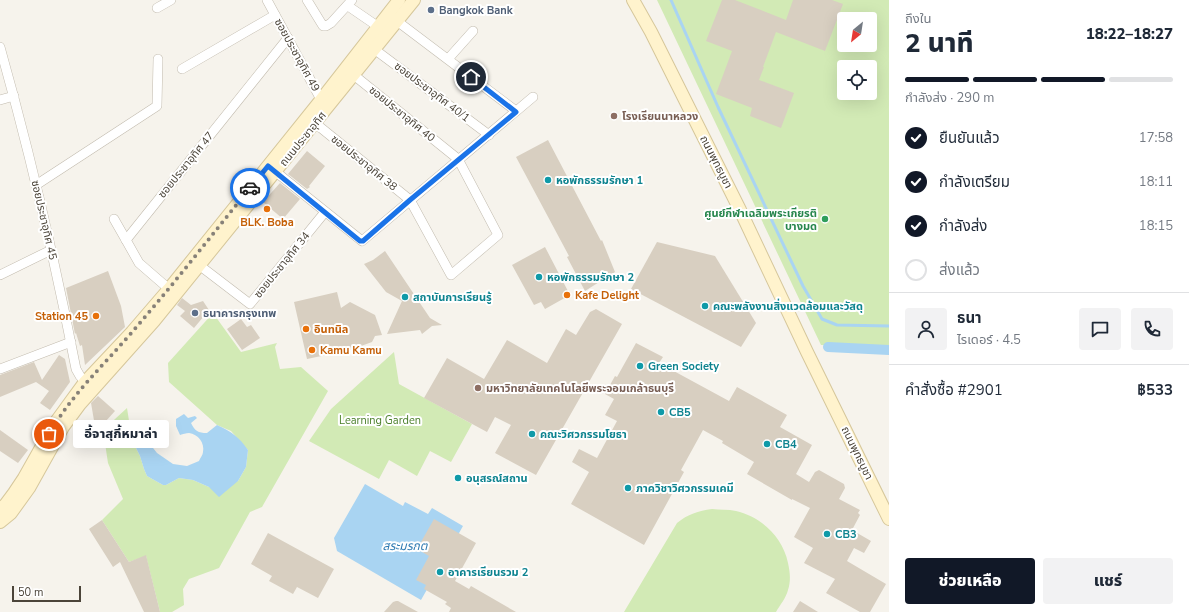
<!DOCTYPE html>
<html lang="th">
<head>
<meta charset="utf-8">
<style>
  :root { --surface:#fff; --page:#f2f2f3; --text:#1f2937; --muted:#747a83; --line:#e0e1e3; --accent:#111827 }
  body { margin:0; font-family:"Nunito Sans","Noto Sans Thai",sans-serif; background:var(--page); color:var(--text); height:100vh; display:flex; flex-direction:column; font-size:15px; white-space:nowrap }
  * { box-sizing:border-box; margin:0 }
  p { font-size:13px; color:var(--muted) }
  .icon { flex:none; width:22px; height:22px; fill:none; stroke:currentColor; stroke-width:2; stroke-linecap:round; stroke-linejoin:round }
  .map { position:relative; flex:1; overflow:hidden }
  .panel { display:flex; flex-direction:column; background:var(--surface); width:300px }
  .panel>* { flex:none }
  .needle { width:26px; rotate:210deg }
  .fabs { position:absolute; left:837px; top:12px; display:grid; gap:8px }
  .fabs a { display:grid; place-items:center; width:40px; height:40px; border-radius:4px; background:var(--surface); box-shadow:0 4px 16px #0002; font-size:20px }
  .scale { position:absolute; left:12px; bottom:10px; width:69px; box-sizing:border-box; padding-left:4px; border:2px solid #4b4439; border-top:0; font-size:11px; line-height:14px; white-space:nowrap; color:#4b4439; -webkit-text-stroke:3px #fff; paint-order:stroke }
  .pin { position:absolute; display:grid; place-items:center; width:34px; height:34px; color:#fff; margin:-17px; border:2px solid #fff; border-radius:50%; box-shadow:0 1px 4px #0007 }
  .courier { position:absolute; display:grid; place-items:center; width:40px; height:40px; margin:-20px; border:3px solid #1a73e8; border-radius:50%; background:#fff; color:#222; box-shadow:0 1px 5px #0007 }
  .bubble { position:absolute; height:28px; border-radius:4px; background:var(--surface); box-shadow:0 4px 16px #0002; font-size:13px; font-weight:800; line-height:28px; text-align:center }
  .summary em { font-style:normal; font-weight:800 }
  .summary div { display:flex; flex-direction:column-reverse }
  .summary { display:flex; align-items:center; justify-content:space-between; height:68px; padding:0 16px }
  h1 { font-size:26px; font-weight:800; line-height:30px }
  .bar { display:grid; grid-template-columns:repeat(4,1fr); gap:6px 4px; align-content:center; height:48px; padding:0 16px }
  .bar i { height:5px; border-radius:3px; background:var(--line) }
  .bar .active { background:var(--accent) }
  .bar p { grid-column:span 4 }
  .line { display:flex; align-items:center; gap:10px; padding:0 16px; border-top:1px solid var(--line) }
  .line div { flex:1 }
  .round { display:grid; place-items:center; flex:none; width:42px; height:42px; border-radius:4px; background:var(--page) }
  ol { padding:0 16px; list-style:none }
  li { display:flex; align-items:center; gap:12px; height:44px }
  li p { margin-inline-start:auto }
  li .icon { padding:4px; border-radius:50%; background:var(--accent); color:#fff; stroke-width:4 }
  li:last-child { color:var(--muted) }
  li i { width:22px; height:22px; border:2px solid var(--line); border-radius:50% }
  .cta { display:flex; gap:8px; margin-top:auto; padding:8px 16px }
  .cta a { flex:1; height:46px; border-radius:4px; background:var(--accent); color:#fff; font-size:16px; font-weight:800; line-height:46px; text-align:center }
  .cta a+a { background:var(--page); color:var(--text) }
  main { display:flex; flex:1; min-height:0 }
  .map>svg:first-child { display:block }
  .green { fill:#d2eab5; fill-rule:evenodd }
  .water { fill:#a9d4f2 }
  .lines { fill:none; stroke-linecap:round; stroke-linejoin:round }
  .stream { stroke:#a9d4f2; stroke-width:3 }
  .canal { stroke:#a9d4f2; stroke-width:10 }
  .building { fill:#d8cfc1 }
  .minor-casing { stroke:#c2bbae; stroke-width:10 }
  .secondary-casing { stroke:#d6c79b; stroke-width:14 }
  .minor { stroke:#fff; stroke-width:9 }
  .secondary { stroke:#fff3cd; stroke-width:12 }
  .done { stroke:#878178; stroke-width:4; stroke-dasharray:0 7.2 }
  .route { stroke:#1a73e8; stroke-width:5 }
  .service-dot { fill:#5c6f8a; stroke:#fff; stroke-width:1.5 }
  .education-dot { fill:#8d6e63; stroke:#fff; stroke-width:1.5 }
  .culture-dot { fill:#0f9aa8; stroke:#fff; stroke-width:1.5 }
  .food-dot { fill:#e8710a; stroke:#fff; stroke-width:1.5 }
  .leisure-dot { fill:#2e9e5b; stroke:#fff; stroke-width:1.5 }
  .labels { text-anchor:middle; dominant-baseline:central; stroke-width:4; stroke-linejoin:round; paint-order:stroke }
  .service-label { font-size:11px; font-weight:bold; fill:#4e5e75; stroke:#fff; text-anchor:start }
  .street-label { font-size:11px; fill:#4b4439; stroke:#fff }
  .education-label { font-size:11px; font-weight:bold; fill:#785e54; stroke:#fff; text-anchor:start }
  .culture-label { font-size:11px; font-weight:bold; fill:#0d838f; stroke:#fff; text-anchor:start }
  .leisure-label { font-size:11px; font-weight:bold; fill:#27864d; stroke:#fff; text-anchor:end }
  .food-label { font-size:11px; font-weight:bold; fill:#c56008; stroke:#fff; text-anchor:start }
  .park-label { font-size:11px; fill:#4a7f2a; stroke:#fff }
  .water-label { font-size:12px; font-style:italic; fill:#2e7ab2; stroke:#fff }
</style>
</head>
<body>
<main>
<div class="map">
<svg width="889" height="612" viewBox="0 0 889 612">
  <rect width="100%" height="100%" fill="#f6f3ec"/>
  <!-- green -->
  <g class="green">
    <path d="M657 0H889V346L821 345ZM844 19H870V45H844ZM844 67H870V93H844Z"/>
    <path d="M213 313 241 352 277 343 275 347 280 369 301 367 328 391 262 507 250 512 219 568 189 579 183 589 184 605 172 612H160L146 556 129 562 102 520 123 499 108 463 103 430 127 408 132 440 140 456 144 469 147 476 163 485H166L179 478 193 480 209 487 238 481 246 467 248 450 231 431 217 425 169 382 168 363Z"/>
    <path d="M394 352 399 384 472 424 451 462 430 451 417 476 389 460 379 479 309 441 331 409Z"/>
    <path d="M712 509C720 510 728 509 736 511 762 517 783 538 788 563 790 572 791 581 788 590 786 598 780 605 776 612H624L677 523C688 514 698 511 712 509Z"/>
  </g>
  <!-- water -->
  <g class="water">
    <path d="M184 414 188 418 195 416 197 418 191 423C195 431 198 433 207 433L217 425C232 432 239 437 248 450L246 467 238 481 219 497 209 487 193 480 179 478 166 485H163L147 476 144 469 140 456 132 440 135 434H142L157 453 173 464 187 466 199 461C200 458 203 455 203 452 205 443 198 434 189 433 186 433 183 434 180 435L176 426V419Z"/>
    <path d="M365 484 403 506 405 502 428 514 432 508 463 526 421 600 337 551 334 538Z"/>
  </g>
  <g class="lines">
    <!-- stream -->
    <path class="stream" d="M671 0 718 107 803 286 822 319 837 325 889 326"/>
    <!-- canal -->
    <path class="canal" d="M828 347 889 350"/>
  </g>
  <!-- building -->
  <g class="building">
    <path d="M722 0H735L786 20 793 0H832L843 4 825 51 776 32 763 67H764L759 80 794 93 781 128 750 116 752 108 716 94 732 51 706 41Z"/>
    <path d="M548 140 601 241 602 240 615 272 585 291 567 257 569 256 516 157Z"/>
    <path d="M307 151 325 166 309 186 310 187 307 189 288 174Z"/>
    <path d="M280 183 300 199 283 219 263 202Z"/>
    <path d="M657 242 715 256 756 323 741 347 631 289Z"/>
    <path d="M545 247 570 295 545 309 541 302 534 305 512 265Z"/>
    <path d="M385 251 430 318 442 325 432 326 422 334 420 330 387 334 402 301 386 292 364 264 373 260Z"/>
    <path d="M108 271 121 306 125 327 85 365 82 345 80 346 76 333 75 334 66 288Z"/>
    <path d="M337 292 341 308 350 302 375 315 382 335 375 336 372 342 350 350 307 359 294 302Z"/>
    <path d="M182 298 191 305 203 301 209 310 194 328 180 316 185 311 177 305Z"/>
    <path d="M596 309 622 324 536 475 495 453 511 425 495 417 487 432 424 398 447 358 484 379 507 340 547 363 566 329 576 335 590 312Z"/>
    <path d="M241 319 247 327 251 325 260 338 242 350 227 329Z"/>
    <path d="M636 343 663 357 659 363 729 401 737 387 787 415 780 427 812 445 796 474 809 482 815 472 819 470 844 484 845 488 839 499 860 510 858 513 860 515 852 530 871 541 864 553 854 548 847 561 886 584 870 612H860L826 593 835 579 804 563 813 548 794 537 810 508 792 499V500L747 474 754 462 722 443 723 441 703 430 681 470 684 472 644 545 571 504 589 472 572 462 579 449 597 458 617 421 605 415 614 399 605 394 615 376 617 377Z"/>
    <path d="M59 355 65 359 70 382 50 410 40 403 49 391 36 382 0 397V375L34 362 42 380Z"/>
    <path d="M98 396 115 411 96 432 91 403Z"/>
    <path d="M0 430 28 450 18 463 0 451Z"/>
    <path d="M434 519 476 543 455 581 469 589 471 586 516 612H449L451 608 445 604 447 602 424 589 426 585 416 580 429 556 417 549Z"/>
    <path d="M102 520 129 562 146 555 160 612H144L120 562 113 567 89 529Z"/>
    <path d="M268 533 334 569 318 598 297 587 293 594 269 581 272 576 251 564Z"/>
    <path d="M396 601H398L418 612H384L393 602Z"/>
    <path d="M800 601 818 612H793Z"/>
  </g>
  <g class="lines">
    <defs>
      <g id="minor">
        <path d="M267 0 324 105"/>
        <path d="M307 0 323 26H326L331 23 352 0"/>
        <path d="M348 6 383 30"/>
        <path d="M157 8 171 0"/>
        <path d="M393 18 516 111"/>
        <path d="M0 47C30 153 55 261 76 369L80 376 89 386"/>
        <path d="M374 49 489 135"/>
        <path d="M448 59 473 31"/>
        <path d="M182 69 275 15"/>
        <path d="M0 100 14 96"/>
        <path d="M310 119 410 200 451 275 498 235 458 159 350 72"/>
        <path d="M271 168 362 241 533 97"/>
        <path d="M36 185 157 106 158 59"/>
        <path d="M114 219 126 240"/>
        <path d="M199 265 250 304 325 212"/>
        <path d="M0 275 51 250"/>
        <path d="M169 289 139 263 126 240 288 38"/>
        <path d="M0 369 71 342"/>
      </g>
      <g id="secondary">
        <path d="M633 0 651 32 740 210 807 352 889 519"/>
        <path d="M0 509 5 505 14 493 24 478 55 423 71 401 85 382 132 332 169 289 321 100 399 0"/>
        <path d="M0 522 11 513 29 488 63 427 80 404 154 321 414 0"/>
      </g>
    </defs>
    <!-- minor casing -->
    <use href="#minor" class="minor-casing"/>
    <!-- secondary casing -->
    <use href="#secondary" class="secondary-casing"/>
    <!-- minor -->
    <use href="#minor" class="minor"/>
    <!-- secondary -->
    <use href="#secondary" class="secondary"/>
  </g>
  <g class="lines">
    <!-- done -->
    <path class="done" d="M49 434C72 394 103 366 133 331 173 285 211 236 250 188"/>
    <!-- route -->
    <path class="route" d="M250 188 268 166 360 241H363L410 200 516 112 471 77"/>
  </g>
  <!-- markers -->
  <g class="service-dot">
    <circle cx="431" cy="10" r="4"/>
    <circle cx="195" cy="313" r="4"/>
  </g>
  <g class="education-dot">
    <circle cx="614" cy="116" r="4"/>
    <circle cx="478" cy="388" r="4"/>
  </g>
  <g class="culture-dot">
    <circle cx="548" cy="180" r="4"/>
    <circle cx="539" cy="277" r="4"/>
    <circle cx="405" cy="297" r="4"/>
    <circle cx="705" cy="306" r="4"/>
    <circle cx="640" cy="366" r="4"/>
    <circle cx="661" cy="412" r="4"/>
    <circle cx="532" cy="434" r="4"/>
    <circle cx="767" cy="444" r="4"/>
    <circle cx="458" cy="478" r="4"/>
    <circle cx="628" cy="488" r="4"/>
    <circle cx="827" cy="534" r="4"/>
    <circle cx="440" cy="572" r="4"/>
  </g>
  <g class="food-dot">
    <circle cx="267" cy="209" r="4"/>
    <circle cx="567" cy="295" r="4"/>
    <circle cx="96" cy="316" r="4"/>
    <circle cx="306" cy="329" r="4"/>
    <circle cx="312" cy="350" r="4"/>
  </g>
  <circle class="leisure-dot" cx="825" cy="219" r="4"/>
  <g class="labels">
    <!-- service labels -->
    <g class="service-label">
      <text x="439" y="10">Bangkok Bank</text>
      <text x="203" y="313">ธนาคารกรุงเทพ</text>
    </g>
    <!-- street labels -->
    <g class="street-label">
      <text transform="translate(297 55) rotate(61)">ซอยประชาอุทิศ 49</text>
      <text transform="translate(432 92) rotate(37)">ซอยประชาอุทิศ 40/1</text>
      <text transform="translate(402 114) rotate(39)">ซอยประชาอุทิศ 40</text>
      <text transform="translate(303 139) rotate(-51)">ถนนประชาอุทิศ</text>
      <text transform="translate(716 162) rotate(63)">ถนนพุทธบูชา</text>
      <text transform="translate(364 163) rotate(39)">ซอยประชาอุทิศ 38</text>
      <text transform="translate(186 165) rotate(-51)">ซอยประชาอุทิศ 47</text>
      <text transform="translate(44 220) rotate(77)">ซอยประชาอุทิศ 45</text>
      <text transform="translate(282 265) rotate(-51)">ซอยประชาอุทิศ 34</text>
      <text transform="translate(857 453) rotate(64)">ถนนพุทธบูชา</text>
    </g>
    <!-- education labels -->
    <g class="education-label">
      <text x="622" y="116">โรงเรียนนาหลวง</text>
      <text x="486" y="388">มหาวิทยาลัยเทคโนโลยีพระจอมเกล้าธนบุรี</text>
    </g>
    <!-- culture labels -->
    <g class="culture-label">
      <text x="556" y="180">หอพักธรรมรักษา 1</text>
      <text x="547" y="277">หอพักธรรมรักษา 2</text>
      <text x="413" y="297">สถาบันการเรียนรู้</text>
      <text x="713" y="306">คณะพลังงานสิ่งแวดล้อมและวัสดุ</text>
      <text x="648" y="366">Green Society</text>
      <text x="669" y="412">CB5</text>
      <text x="540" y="434">คณะวิศวกรรมโยธา</text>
      <text x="775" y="444">CB4</text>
      <text x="466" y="478">อนุสรณ์สถาน</text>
      <text x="636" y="488">ภาควิชาวิศวกรรมเคมี</text>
      <text x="835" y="534">CB3</text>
      <text x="448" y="572">อาคารเรียนรวม 2</text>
    </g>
    <!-- leisure labels -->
    <g class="leisure-label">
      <text x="817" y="213">ศูนย์กีฬาเฉลิมพระเกียรติ<tspan x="817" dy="13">บางมด</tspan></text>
    </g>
    <!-- food labels -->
    <g class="food-label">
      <text x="267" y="222" text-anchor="middle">BLK. Boba</text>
      <text x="575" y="295">Kafe Delight</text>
      <text x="88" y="316" text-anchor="end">Station 45</text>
      <text x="314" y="329">อินทนิล</text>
      <text x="320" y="350">Kamu Kamu</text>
    </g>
    <!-- park labels -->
    <g class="park-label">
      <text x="380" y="420">Learning Garden</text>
    </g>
    <!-- water labels -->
    <g class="water-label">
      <text x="405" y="546">สระมรกต</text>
    </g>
  </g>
</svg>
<div class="fabs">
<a><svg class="needle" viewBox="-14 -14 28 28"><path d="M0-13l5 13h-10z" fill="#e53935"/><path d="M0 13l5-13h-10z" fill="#747a83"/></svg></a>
<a><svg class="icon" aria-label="locate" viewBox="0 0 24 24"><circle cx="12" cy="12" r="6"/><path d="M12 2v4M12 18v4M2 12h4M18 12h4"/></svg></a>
</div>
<div class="scale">50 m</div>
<div class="pin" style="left:49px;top:434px;background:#ea580c"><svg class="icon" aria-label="bag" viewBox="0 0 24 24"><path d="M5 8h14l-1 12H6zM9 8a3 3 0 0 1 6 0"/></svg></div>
<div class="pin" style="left:471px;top:77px;background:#1f2937"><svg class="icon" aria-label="home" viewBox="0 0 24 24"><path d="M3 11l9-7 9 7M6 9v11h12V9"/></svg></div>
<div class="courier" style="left:250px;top:188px"><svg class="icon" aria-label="car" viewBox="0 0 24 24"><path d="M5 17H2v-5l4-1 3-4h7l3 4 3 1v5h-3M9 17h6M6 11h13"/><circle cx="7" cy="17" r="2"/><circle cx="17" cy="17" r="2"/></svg></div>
<div class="bubble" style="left:73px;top:420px;width:96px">อี้จาสุกี้หมาล่า</div>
</div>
<section class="panel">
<div class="summary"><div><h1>2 นาที</h1><p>ถึงใน</p></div><em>18:22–18:27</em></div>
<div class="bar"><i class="active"></i><i class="active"></i><i class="active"></i><i></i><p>กำลังส่ง · 290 m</p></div>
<ol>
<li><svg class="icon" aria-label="check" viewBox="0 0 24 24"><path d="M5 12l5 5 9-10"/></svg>ยืนยันแล้ว<p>17:58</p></li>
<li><svg class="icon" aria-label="check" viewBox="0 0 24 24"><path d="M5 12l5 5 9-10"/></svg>กำลังเตรียม<p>18:11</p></li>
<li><svg class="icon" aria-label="check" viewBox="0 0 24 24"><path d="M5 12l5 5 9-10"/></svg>กำลังส่ง<p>18:15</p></li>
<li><i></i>ส่งแล้ว</li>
</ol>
<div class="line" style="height:72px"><a class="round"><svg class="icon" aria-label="person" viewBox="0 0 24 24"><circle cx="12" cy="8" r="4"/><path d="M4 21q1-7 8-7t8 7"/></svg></a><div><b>ธนา</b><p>ไรเดอร์ · 4.5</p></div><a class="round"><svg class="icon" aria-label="chat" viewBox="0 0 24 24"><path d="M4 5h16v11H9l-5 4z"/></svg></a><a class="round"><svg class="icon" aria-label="phone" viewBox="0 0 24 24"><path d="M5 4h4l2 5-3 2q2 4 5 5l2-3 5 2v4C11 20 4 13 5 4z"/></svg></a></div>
<div class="line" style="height:52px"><div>คำสั่งซื้อ #2901</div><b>฿533</b></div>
<div class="cta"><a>ช่วยเหลือ</a><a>แชร์</a></div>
</section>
</main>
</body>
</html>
